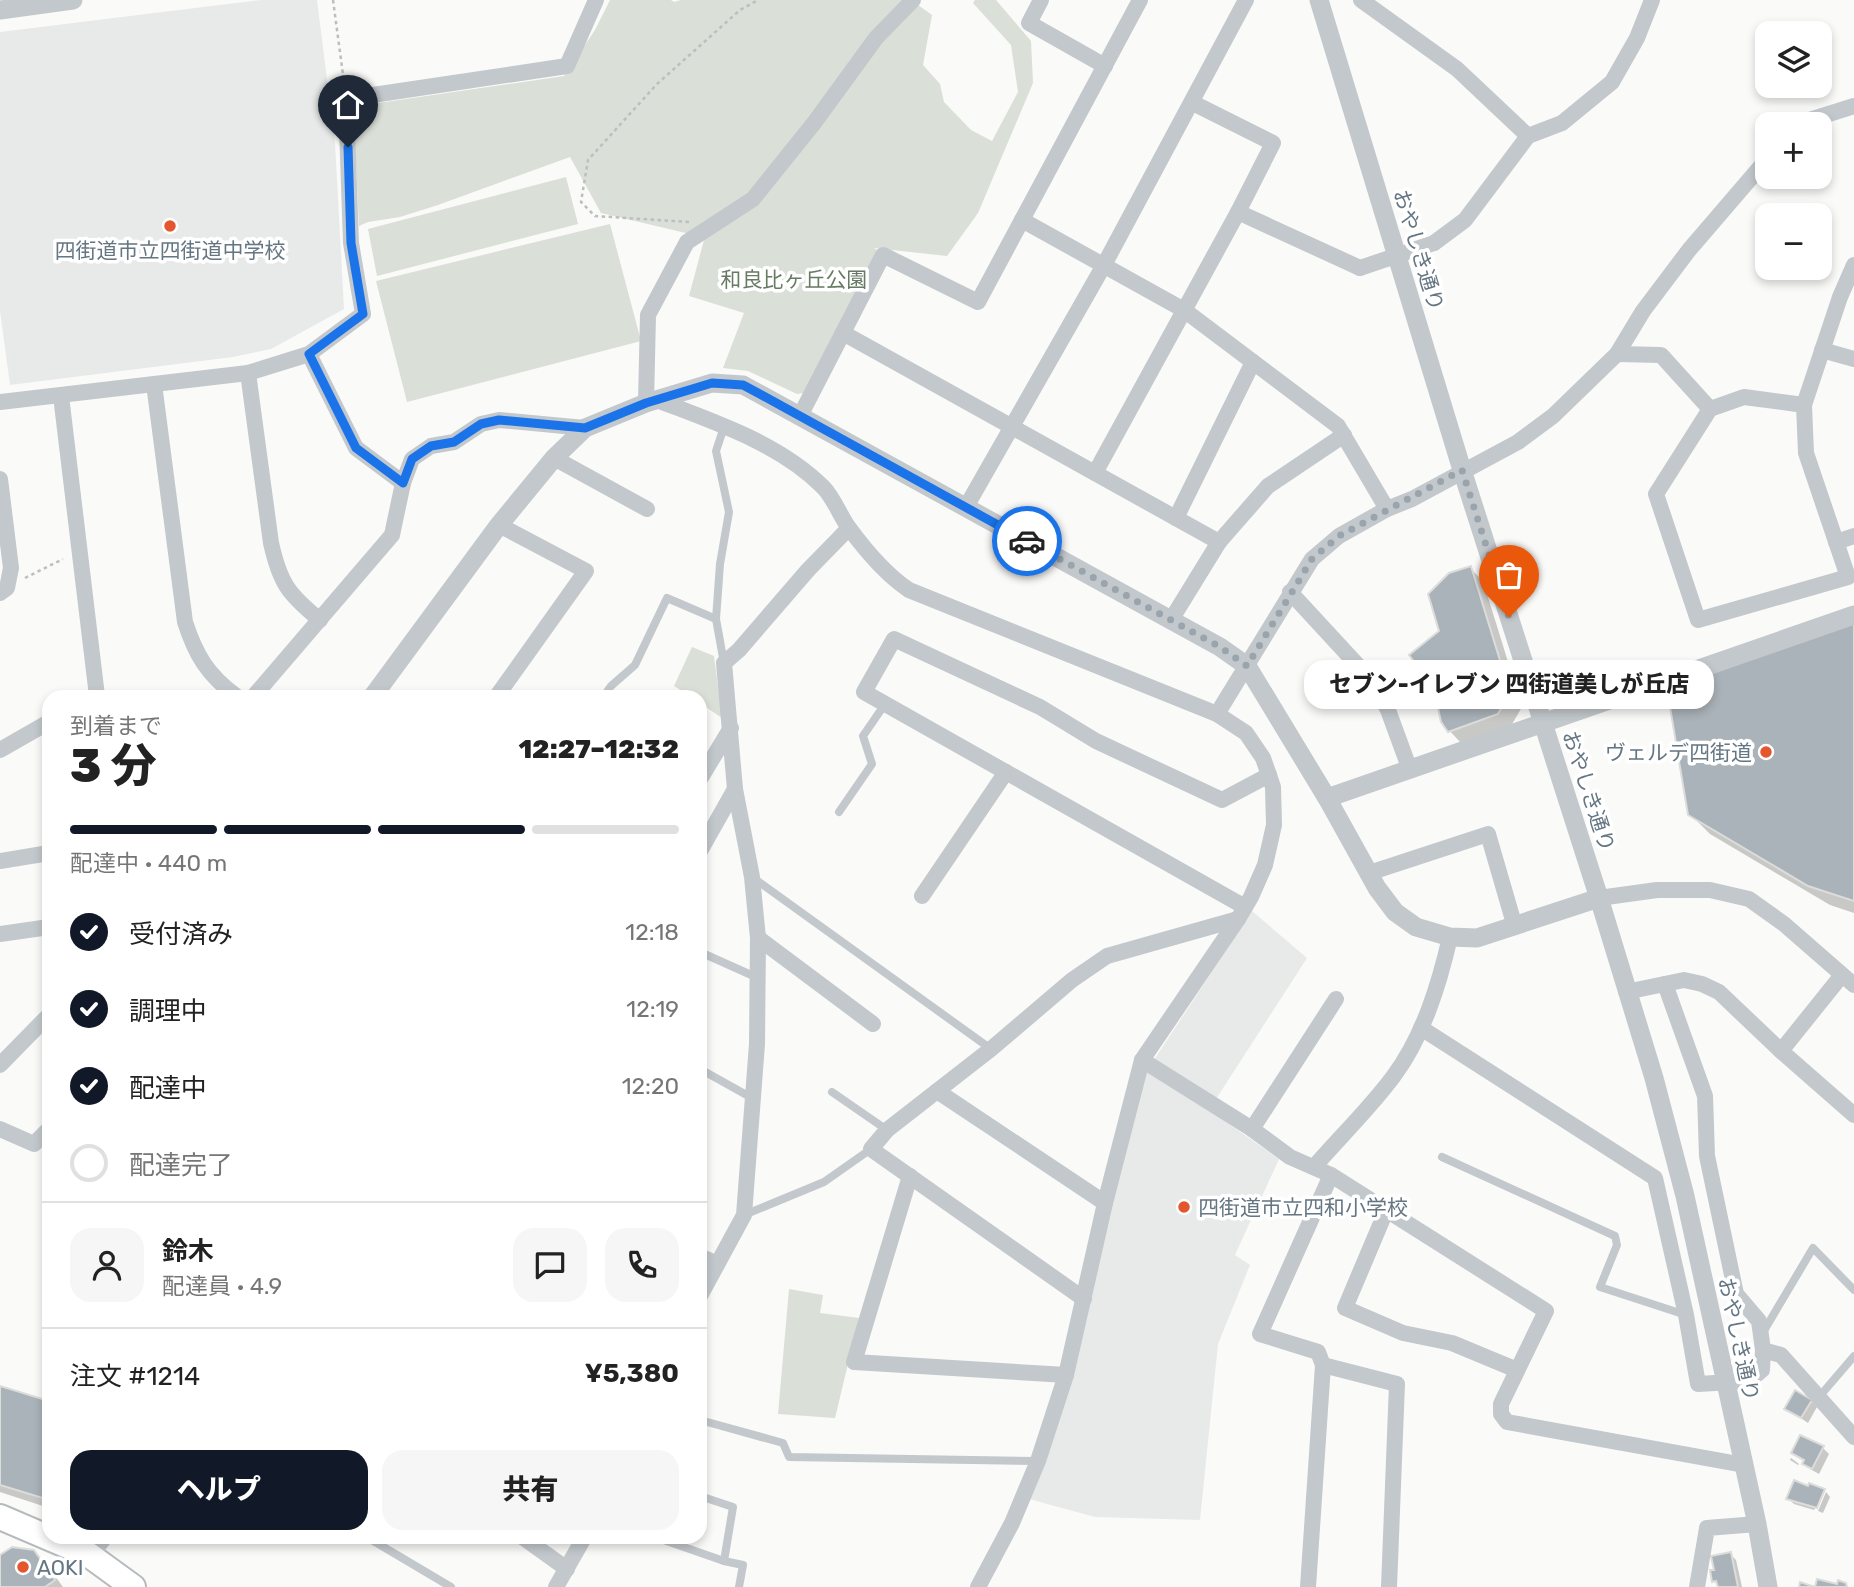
<!DOCTYPE html>
<html lang="ja">
<head>
<meta charset="utf-8">
<style>
  :root { --surface:#fff; --page:#f6f6f6; --text:#222; --muted:#767676; --line:#e0e0e0; --accent:#111827 }
  body { margin:0; font-family:Rubik,"Noto Sans JP",sans-serif; background:var(--page); color:var(--text); height:100vh; display:flex; flex-direction:column; font-size:26px; white-space:nowrap }
  * { box-sizing:border-box; margin:0 }
  p { font-size:23px; color:var(--muted) }
  .icon { flex:none; width:38px; height:38px; fill:none; stroke:currentColor; stroke-width:2; stroke-linecap:round; stroke-linejoin:round }
  .map { position:relative; flex:1; overflow:hidden }
  .panel { position:absolute; left:42px; top:690px; width:665px; height:854px; display:flex; flex-direction:column; background:var(--surface); border-radius:21px; box-shadow:0 4px 10px #0003 }
  .panel>* { flex:none }
  .tools { position:absolute; left:1755px; top:21px; display:grid; gap:14px }
  .tools a { display:grid; place-items:center; width:77px; height:77px; border-radius:14px; background:var(--surface); box-shadow:0 4px 10px #0003; font-size:35px }
  .pin { position:absolute; display:grid; place-items:center; width:60px; height:60px; color:#fff; margin:-72px -30px; border-radius:50% 50% 50% 0; rotate:-45deg; box-shadow:0 0 7px #0007 }
  .pin .icon { rotate:45deg }
  .courier { position:absolute; display:grid; place-items:center; width:70px; height:70px; margin:-35px; border:5px solid #1a73e8; border-radius:50%; background:#fff; color:#222; box-shadow:0 2px 9px #0007 }
  .bubble { position:absolute; height:49px; border-radius:21px; background:var(--surface); box-shadow:0 4px 10px #0003; font-size:23px; font-weight:800; line-height:49px; text-align:center }
  .overview em { font-style:normal; font-weight:800 }
  .overview div { display:flex; flex-direction:column-reverse }
  .overview { display:flex; align-items:center; justify-content:space-between; height:119px; padding:0 28px }
  h1 { font-size:46px; font-weight:800; line-height:52px }
  .bar { display:grid; grid-template-columns:repeat(4,1fr); gap:10px 7px; align-content:center; height:84px; padding:0 28px }
  .bar i { height:9px; border-radius:5px; background:var(--line) }
  .bar .current { background:var(--accent) }
  .bar p { grid-column:span 4 }
  .line { display:flex; align-items:center; gap:18px; padding:0 28px; border-top:2px solid var(--line) }
  .line div { flex:1 }
  .round { display:grid; place-items:center; flex:none; width:74px; height:74px; border-radius:21px; background:var(--page) }
  ol { padding:0 28px; list-style:none }
  li { display:flex; align-items:center; gap:21px; height:77px }
  li p { margin-inline-start:auto }
  li .icon { padding:7px; border-radius:50%; background:var(--accent); color:#fff; stroke-width:4 }
  li:last-child { color:var(--muted) }
  li i { width:38px; height:38px; border:4px solid var(--line); border-radius:50% }
  .cta { display:flex; gap:14px; margin-top:auto; padding:14px 28px }
  .cta a { flex:1; height:80px; border-radius:21px; background:var(--accent); color:#fff; font-size:28px; font-weight:800; line-height:80px; text-align:center }
  .cta a+a { background:var(--page); color:var(--text) }
  .map>svg:first-child { display:block }
  .built { fill:#e8e9e9 }
  .green { fill:#dadfd7 }
  .shadow { fill:#0003 }
  .building { fill:#aab3b9; stroke:#dcdcda; stroke-width:2 }
  .lines { fill:none; stroke-linecap:round; stroke-linejoin:round }
  .primary-casing { stroke:#b5babe; stroke-width:28 }
  .path { stroke:#bbbfc2; stroke-width:2.5; stroke-dasharray:3.5 3.5; stroke-linecap:butt }
  .service { stroke:#c3c8cc; stroke-width:8 }
  .minor { stroke:#c3c8cc; stroke-width:16 }
  .tertiary { stroke:#c3c8cc; stroke-width:19 }
  .primary { stroke:#fff; stroke-width:24 }
  .minor-bridge { stroke:#c3c8cc; stroke-width:16 }
  .done { stroke:#99a4ac; stroke-width:7; stroke-dasharray:0 12.6 }
  .route { stroke:#1a73e8; stroke-width:9 }
  .poi-dot { fill:#e4572e; stroke:#fff; stroke-width:2.5 }
  .labels { text-anchor:middle; dominant-baseline:central; stroke-width:7; stroke-linejoin:round; paint-order:stroke }
  .poi-label { font-size:21px; fill:#657683; stroke:#fff; text-anchor:start }
  .street-label { font-size:21px; fill:#657683; stroke:#fff }
  .park-label { font-size:21px; fill:#687a64; stroke:#fff }
</style>
</head>
<body>
<div class="map">
<svg width="1854" height="1587" viewBox="0 0 1854 1587">
  <rect width="100%" height="100%" fill="#fafaf8"/>
  <!-- built -->
  <g class="built">
    <path d="M261 0H317L335 143 344 309 271 349 233 357 10 385 0 311V32Z"/>
    <path d="M1252 911 1307 958 1209 1110 1279 1159 1235 1255 1250 1265 1218 1344 1200 1520 1095 1517 1029 1499 1144 1075Z"/>
  </g>
  <!-- green -->
  <g class="green">
    <path d="M610 0H671L674 2 681 0H911L932 15 923 65 940 84 944 102 971 130 992 141 1018 92 1011 45 973 3 975 0H996L1031 41 1033 83 978 213 947 256 874 248 877 250 804 393 797 394 748 371 723 368 744 313 689 296 704 240 707 238 601 213 570 157 438 205 400 217 368 222 359 226 354 119 358 106 564 76 595 30Z"/>
    <path d="M566 177 578 224 377 276 368 229Z"/>
    <path d="M610 224 641 341 407 402 376 281Z"/>
    <path d="M692 647 714 656 722 718 700 703V696H690L674 686Z"/>
    <path d="M789 1289 823 1295 820 1313 859 1318 835 1418 778 1414Z"/>
  </g>
  <!-- shadow -->
  <g class="shadow">
    <path d="M1470 568 1483 581 1522 707 1511 726 1462 744 1446 727Z"/>
    <path d="M1854 624V913L1830 905 1710 834 1690 814Z"/>
    <path d="M0 1388 49 1403V1508L0 1492Z"/>
    <path d="M1811 1401 1817 1407 1808 1423 1786 1408Z"/>
    <path d="M1801 1437 1823 1448 1829 1454 1819 1474 1810 1469 1805 1462 1793 1452Z"/>
    <path d="M1791 1458 1799 1464 1798 1465 1790 1460Z"/>
    <path d="M1810 1485 1824 1491 1814 1510 1794 1504 1788 1498 1809 1488Z"/>
    <path d="M1826 1492 1830 1497 1823 1513 1818 1511Z"/>
    <path d="M33 1552 47 1565 63 1587H0V1558Z"/>
    <path d="M1730 1554 1736 1560 1742 1587H1719L1714 1581 1716 1571Z"/>
  </g>
  <!-- building -->
  <g class="building">
    <path d="M1471 566 1510 693 1498 714 1448 732 1441 722 1437 703 1438 693 1409 655 1439 631 1428 594 1449 573Z"/>
    <path d="M1854 622V901L1808 886 1688 815 1667 689Z"/>
    <path d="M0 1386 49 1401V1500L0 1485Z"/>
    <path d="M1795 1390 1812 1400 1801 1418 1784 1409Z"/>
    <path d="M1800 1435 1824 1446 1812 1469 1802 1464 1804 1460 1791 1453Z"/>
    <path d="M1794 1480 1808 1486 1809 1483 1825 1489 1817 1508 1786 1499Z"/>
    <path d="M12 1547 34 1550 55 1580 45 1587H0V1555Z"/>
    <path d="M1731 1552 1738 1587H1718L1716 1581 1712 1582 1710 1570H1714L1711 1556Z"/>
    <path d="M1817 1579 1837 1584 1838 1580 1846 1583 1847 1587H1799L1800 1582 1815 1587Z"/>
  </g>
  <g class="lines">
    <defs>
      <path id="primary" d="M0 1517 89 1555 133 1587"/>
    </defs>
    <!-- primary casing -->
    <use href="#primary" class="primary-casing"/>
    <!-- path -->
    <g class="path">
      <path d="M333 0 344 82"/>
      <path d="M689 222 595 216 581 202 588 160 657 84 740 10 758 0"/>
      <path d="M25 578 63 559"/>
    </g>
    <!-- service -->
    <g class="service">
      <path d="M716 619 720 564 729 512 716 451 724 427"/>
      <path d="M604 696 611 686 635 665 667 598 716 619 724 663"/>
      <path d="M839 812 872 764 863 736 885 704"/>
      <path d="M752 877 991 1049"/>
      <path d="M700 952 758 978"/>
      <path d="M700 1069 752 1098"/>
      <path d="M832 1092 887 1130"/>
      <path d="M1442 1157 1615 1236 1617 1245 1600 1287 1686 1315"/>
      <path d="M744 1215 824 1182 871 1149"/>
      <path d="M1762 1334 1813 1248 1854 1290"/>
      <path d="M1819 1397 1854 1356"/>
      <path d="M700 1420 783 1443 789 1457 1038 1461"/>
      <path d="M700 1496 733 1507 724 1561"/>
      <path d="M365 1536 451 1587"/>
      <path d="M652 1536 724 1561 743 1565 739 1587"/>
    </g>
    <!-- minor -->
    <g class="minor">
      <path d="M1041 0 1029 23 1105 66"/>
      <path d="M1361 0 1457 69 1528 136"/>
      <path d="M1193 103 1273 143 1238 212"/>
      <path d="M1797 124 1854 106"/>
      <path d="M1022 220 1184 310 1338 426 1387 509"/>
      <path d="M1434 243 1465 220 1528 136 1562 123 1612 82 1637 38 1652 0"/>
      <path d="M843 333 1219 542"/>
      <path d="M1822 350 1854 359"/>
      <path d="M309 354 356 448 403 483"/>
      <path d="M1617 354 1661 355 1710 409"/>
      <path d="M248 373 271 543C280 583 288 594 320 620"/>
      <path d="M154 384 185 622C196 656 208 675 236 696"/>
      <path d="M61 396 97 696"/>
      <path d="M657 400C714 422 779 443 823 487 834 498 840 516 849 528 866 551 885 574 909 590L1217 714 1246 733 1263 758 1269 775 1273 787 1274 825 1265 865 1251 897 1238 919 1142 1060 1105 1203 1066 1375 1038 1461 1012 1523 978 1587"/>
      <path d="M0 402 248 373 309 354 363 314 351 243 346 99 567 66 596 0"/>
      <path d="M646 403 648 315 687 242 753 199 814 123 876 38 913 0"/>
      <path d="M1804 405 1744 397 1710 409 1656 494 1698 620 1848 577 1806 453 1804 405 1840 297 1854 265"/>
      <path d="M800 416 883 255 978 302 1140 0"/>
      <path d="M554 458 647 509"/>
      <path d="M1095 473 1238 212 1360 268"/>
      <path d="M0 479 11 568 7 588 0 593"/>
      <path d="M966 507 1104 265 1246 0"/>
      <path d="M1176 518 1253 362"/>
      <path d="M1836 542 1854 536"/>
      <path d="M1290 592 1374 683 1388 710 1410 770"/>
      <path d="M1171 620 1219 542 1268 486 1344 435"/>
      <path d="M254 696 392 535 403 483 412 459 431 446 454 442 481 424 499 420 585 428"/>
      <path d="M497 696 586 571 499 525"/>
      <path d="M1217 714 1312 559 1339 536 1387 509 1412 499 1518 442 1553 416 1617 354 1643 311 1689 250 1768 158"/>
      <path d="M0 750 49 722"/>
      <path d="M700 779 731 728"/>
      <path d="M700 851 735 789"/>
      <path d="M0 861 49 853"/>
      <path d="M1369 873 1488 834 1515 927"/>
      <path d="M922 896 1006 772"/>
      <path d="M1599 898 1657 890H1710L1749 899 1784 924 1854 985"/>
      <path d="M1245 907 864 692 894 639 1040 707 1096 741 1222 800 1269 775"/>
      <path d="M0 934 49 927"/>
      <path d="M758 938 873 1024"/>
      <path d="M1665 984 1705 1096 1707 1156 1736 1294 1759 1321 1763 1350"/>
      <path d="M1626 992 1684 980 1702 984 1719 992 1781 1051 1854 1115"/>
      <path d="M1421 1028 1655 1178 1686 1315 1698 1384 1749 1381 1762 1370 1763 1350 1781 1355 1854 1437"/>
      <path d="M1781 1051 1842 975"/>
      <path d="M1142 1060 1252 1129 1290 1157 1331 1175 1546 1311 1501 1404V1414L1507 1422 1744 1465"/>
      <path d="M0 1065 49 1015"/>
      <path d="M937 1091 1105 1203"/>
      <path d="M0 1129 34 1144 49 1129"/>
      <path d="M1252 1129 1336 999"/>
      <path d="M1314 1167C1340 1137 1369 1109 1393 1077 1423 1037 1439 985 1450 937"/>
      <path d="M910 1176 854 1362 1066 1375"/>
      <path d="M1386 1211 1345 1308 1403 1333 1452 1343 1517 1370"/>
      <path d="M700 1256 717 1264"/>
      <path d="M700 1296 744 1215 757 1044 758 938 752 877 735 789 724 663 739 650 808 570 849 528"/>
      <path d="M1084 1299 871 1149 887 1130 991 1049 1072 980 1107 956 1238 919"/>
      <path d="M1323 1365 1397 1384 1389 1587"/>
      <path d="M521 1536 567 1569"/>
      <path d="M556 1587 585 1536"/>
      <path d="M1308 1587 1323 1365 1318 1352 1260 1334 1331 1175"/>
      <path d="M1697 1587 1707 1528 1757 1524"/>
    </g>
    <!-- tertiary -->
    <g class="tertiary">
      <path d="M1319 0 1462 470 1599 898 1654 1078 1685 1196 1757 1524 1768 1587"/>
      <path d="M0 10 73 0"/>
      <path d="M373 696 499 525 554 458 585 428 646 403 712 383 743 385 1220 647 1247 666 1327 798 1377 888 1395 912 1416 927 1450 937 1477 938 1599 898"/>
      <path d="M1327 798 1854 615"/>
      <path d="M89 1555 104 1536"/>
    </g>
    <!-- primary -->
    <use href="#primary" class="primary"/>
    <!-- minor-bridge -->
    <path class="minor-bridge" d="M1360 268 1434 243"/>
  </g>
  <g class="lines">
    <!-- done -->
    <path class="done" d="M1027 541 1220 647 1247 666 1312 559 1339 536 1462 470 1509 617"/>
    <!-- route -->
    <path class="route" d="M348 147 351 243 363 314 309 354 356 448 403 483 412 459 431 446 454 442 481 424 499 420 585 428 646 403 712 383 743 385 758 393 1027 541"/>
  </g>
  <!-- markers -->
  <g class="poi-dot">
    <circle cx="170" cy="226" r="7"/>
    <circle cx="1766" cy="752" r="7"/>
    <circle cx="1184" cy="1207" r="7"/>
    <circle cx="23" cy="1567" r="7"/>
  </g>
  <g class="labels">
    <!-- poi labels -->
    <g class="poi-label">
      <text x="170" y="250" text-anchor="middle">四街道市立四街道中学校</text>
      <text x="1752" y="752" text-anchor="end">ヴェルデ四街道</text>
      <text x="1198" y="1207">四街道市立四和小学校</text>
      <text x="37" y="1567">AOKI</text>
    </g>
    <!-- street labels -->
    <g class="street-label">
      <text transform="translate(1419 250) rotate(73)">おやしき通り</text>
      <text transform="translate(1589 791) rotate(72)">おやしき通り</text>
      <text transform="translate(1739 1339) rotate(78)">おやしき通り</text>
    </g>
    <!-- park labels -->
    <g class="park-label">
      <text x="794" y="279">和良比ヶ丘公園</text>
    </g>
  </g>
</svg>
<div class="tools">
<a><svg class="icon" aria-label="layers" viewBox="0 0 24 24"><path d="M12 4l9 5-9 5-9-5zM3 14l9 5 9-5"/></svg></a>
<a>+</a>
<a>−</a>
</div>
<div class="pin" style="left:1509px;top:617px;background:#ea580c"><svg class="icon" aria-label="bag" viewBox="0 0 24 24"><path d="M5 8h14l-1 12H6zM9 8a3 3 0 0 1 6 0"/></svg></div>
<div class="pin" style="left:348px;top:147px;background:#1f2937"><svg class="icon" aria-label="home" viewBox="0 0 24 24"><path d="M3 11l9-7 9 7M6 9v11h12V9"/></svg></div>
<div class="courier" style="left:1027px;top:541px"><svg class="icon" aria-label="car" viewBox="0 0 24 24"><path d="M5 17H2v-5l4-1 3-4h7l3 4 3 1v5h-3M9 17h6M6 11h13"/><circle cx="7" cy="17" r="2"/><circle cx="17" cy="17" r="2"/></svg></div>
<div class="bubble" style="left:1304px;top:660px;width:410px">セブン-イレブン 四街道美しが丘店</div>
<section class="panel">
<div class="overview"><div><h1>3 分</h1><p>到着まで</p></div><em>12:27–12:32</em></div>
<div class="bar"><i class="current"></i><i class="current"></i><i class="current"></i><i></i><p>配達中 · 440 m</p></div>
<ol>
<li><svg class="icon" aria-label="check" viewBox="0 0 24 24"><path d="M5 12l5 5 9-10"/></svg>受付済み<p>12:18</p></li>
<li><svg class="icon" aria-label="check" viewBox="0 0 24 24"><path d="M5 12l5 5 9-10"/></svg>調理中<p>12:19</p></li>
<li><svg class="icon" aria-label="check" viewBox="0 0 24 24"><path d="M5 12l5 5 9-10"/></svg>配達中<p>12:20</p></li>
<li><i></i>配達完了</li>
</ol>
<div class="line" style="height:126px"><a class="round"><svg class="icon" aria-label="person" viewBox="0 0 24 24"><circle cx="12" cy="8" r="4"/><path d="M4 21q1-7 8-7t8 7"/></svg></a><div><b>鈴木</b><p>配達員 · 4.9</p></div><a class="round"><svg class="icon" aria-label="chat" viewBox="0 0 24 24"><path d="M4 5h16v11H9l-5 4z"/></svg></a><a class="round"><svg class="icon" aria-label="phone" viewBox="0 0 24 24"><path d="M5 4h4l2 5-3 2q2 4 5 5l2-3 5 2v4C11 20 4 13 5 4z"/></svg></a></div>
<div class="line" style="height:91px"><div>注文 #1214</div><b>¥5,380</b></div>
<div class="cta"><a>ヘルプ</a><a>共有</a></div>
</section>
</div>
</body>
</html>
